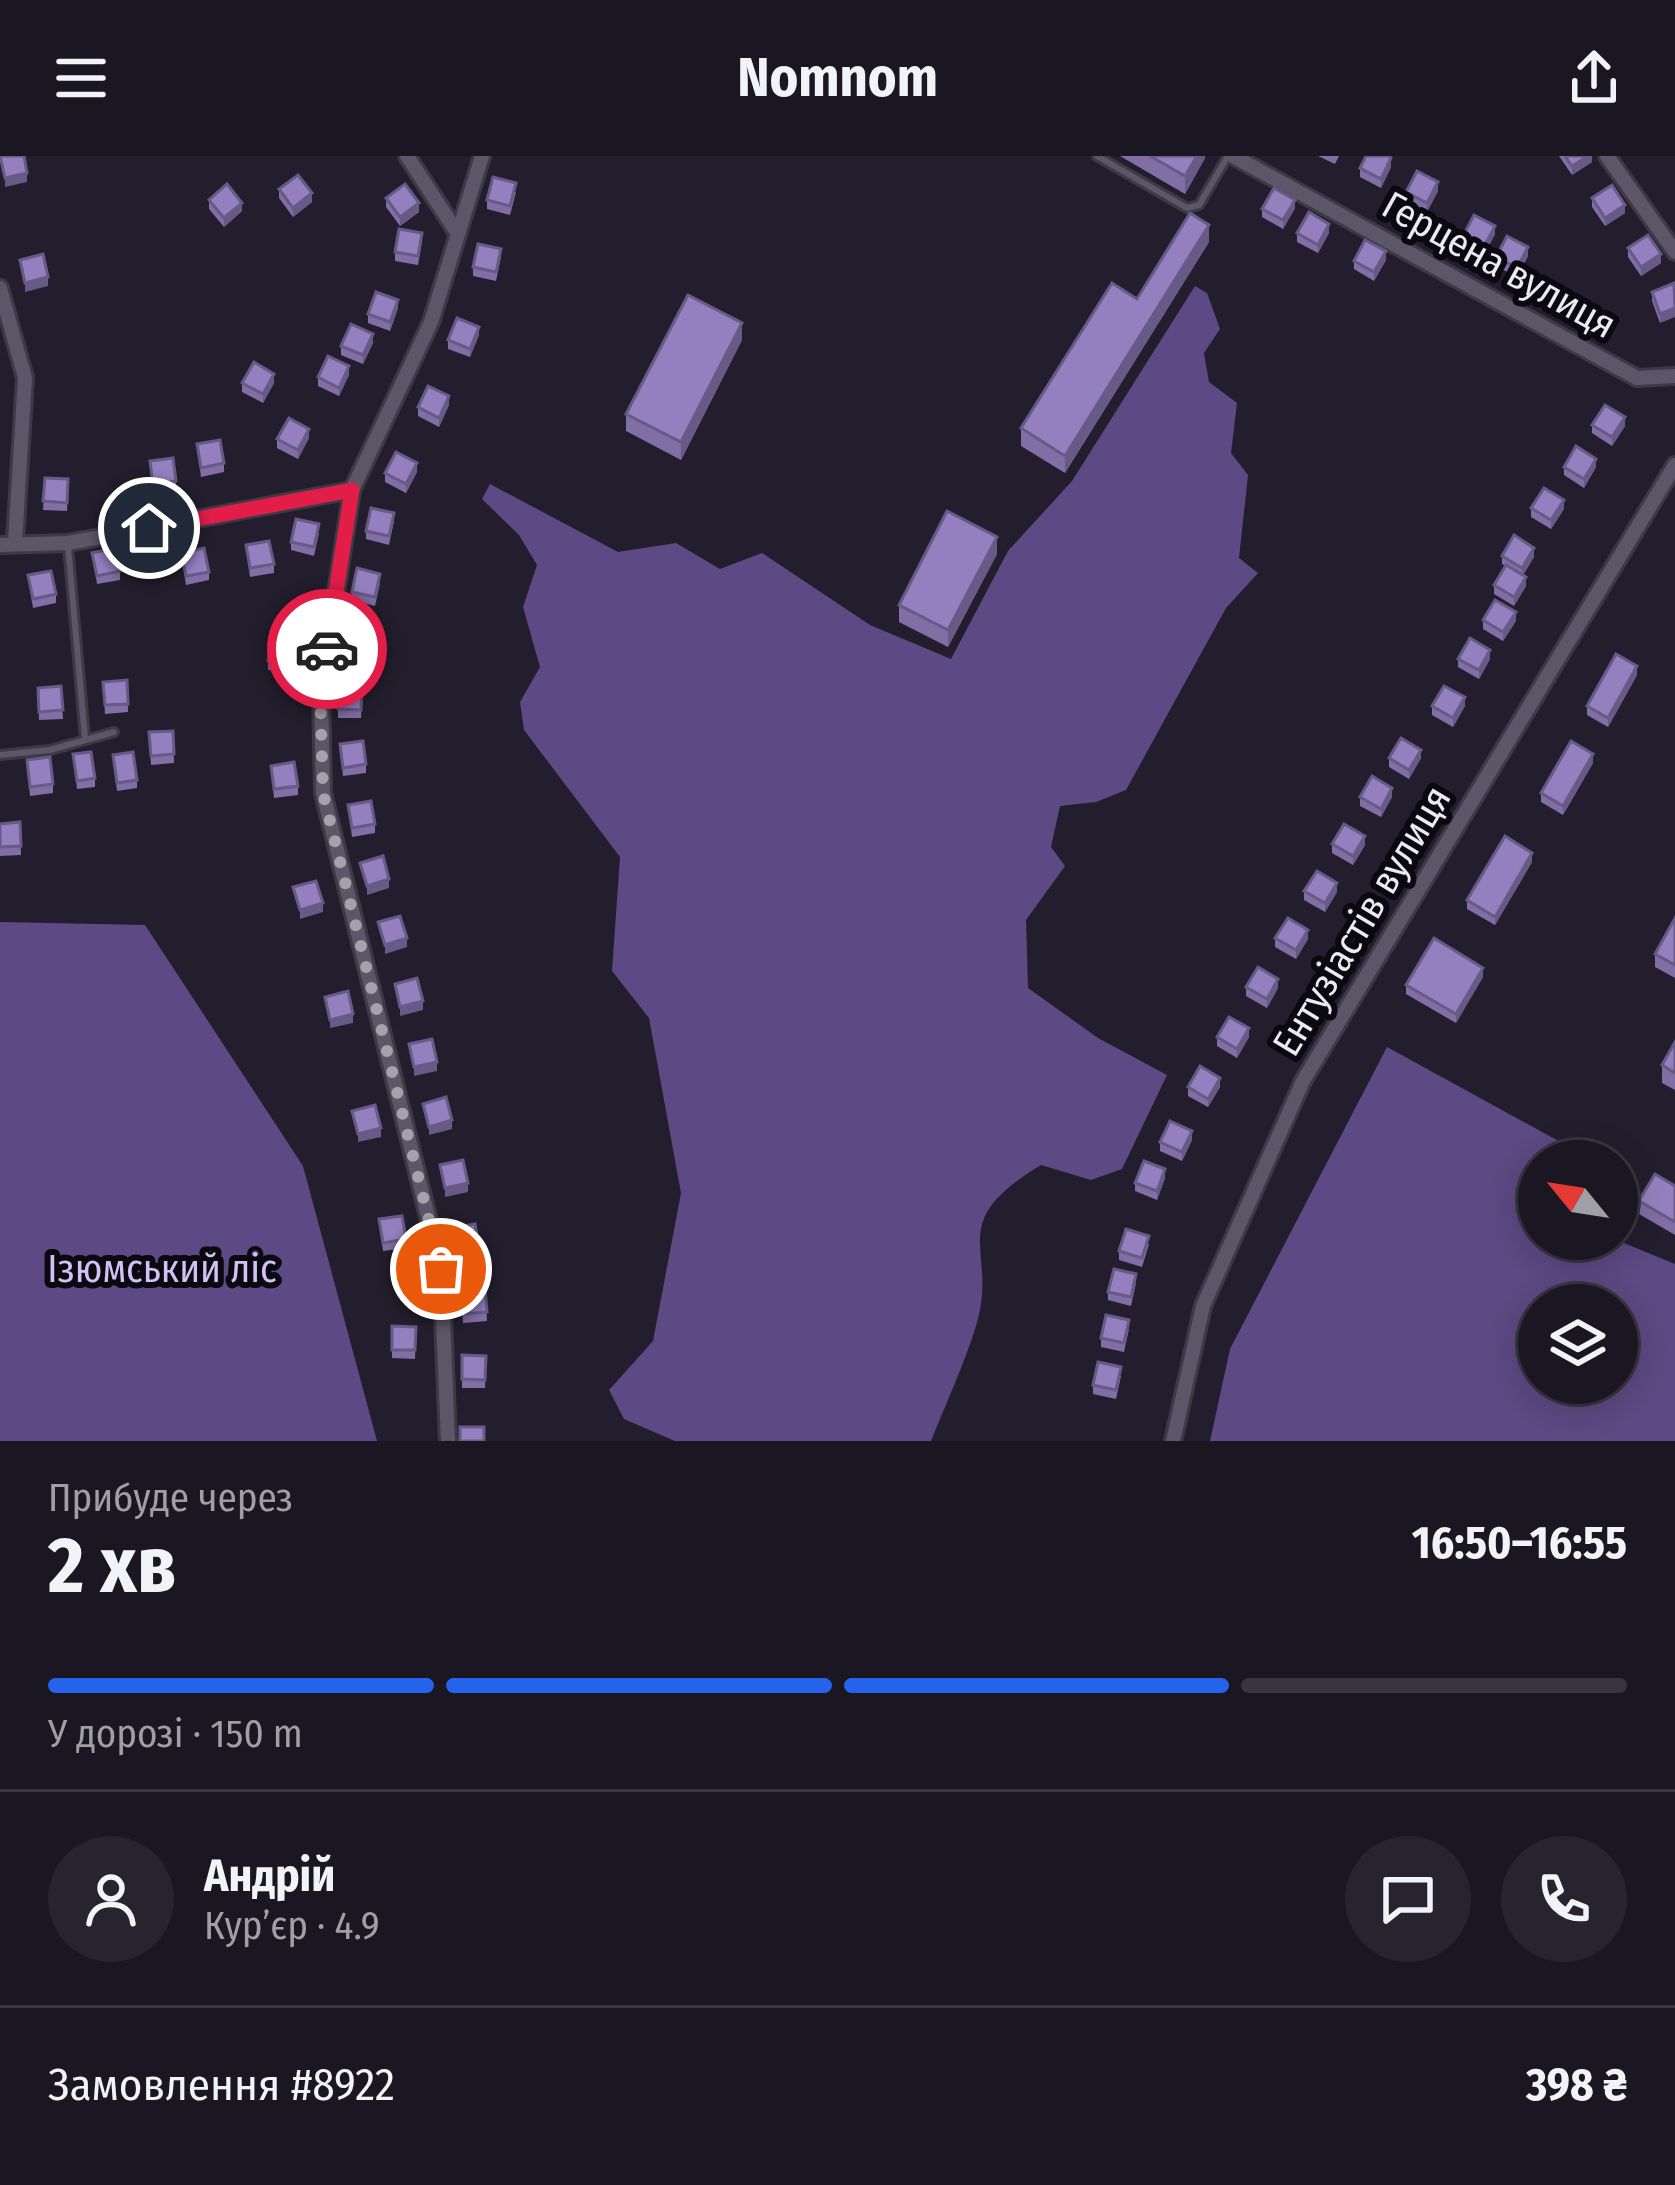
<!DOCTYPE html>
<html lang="uk">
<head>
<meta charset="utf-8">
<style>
  :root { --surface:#1a1622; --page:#27232f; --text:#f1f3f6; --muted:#9f9fa5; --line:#383540; --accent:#2563eb }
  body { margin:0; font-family:"Fira Sans Condensed",sans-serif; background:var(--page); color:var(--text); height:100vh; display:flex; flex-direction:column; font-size:45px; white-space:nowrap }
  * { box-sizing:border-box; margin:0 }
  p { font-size:39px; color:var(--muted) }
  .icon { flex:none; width:66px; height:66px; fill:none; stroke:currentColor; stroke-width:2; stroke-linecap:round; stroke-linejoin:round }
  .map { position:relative; height:1285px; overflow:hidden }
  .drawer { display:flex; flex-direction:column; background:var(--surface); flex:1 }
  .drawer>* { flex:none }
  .needle { width:78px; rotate:300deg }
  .tools { position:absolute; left:1518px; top:984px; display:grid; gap:24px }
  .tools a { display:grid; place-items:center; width:120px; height:120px; border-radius:50%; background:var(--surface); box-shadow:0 6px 30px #0003,0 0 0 3px var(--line); font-size:60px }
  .pin { position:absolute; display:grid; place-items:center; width:102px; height:102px; color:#fff; margin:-51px; border:6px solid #fff; border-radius:50%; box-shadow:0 3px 12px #0007 }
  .courier { position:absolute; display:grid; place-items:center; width:120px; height:120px; margin:-60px; border:9px solid #e11d48; border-radius:50%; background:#fff; color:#222; box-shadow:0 3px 15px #0007 }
  .head em { font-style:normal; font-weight:700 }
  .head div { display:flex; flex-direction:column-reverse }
  .head { display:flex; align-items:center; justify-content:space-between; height:204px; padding:0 48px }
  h1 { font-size:78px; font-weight:700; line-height:90px }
  .bar { display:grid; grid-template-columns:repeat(4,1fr); gap:18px 12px; align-content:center; height:144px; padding:0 48px }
  .bar i { height:15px; border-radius:9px; background:var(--line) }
  .bar .current { background:var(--accent) }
  .bar p { grid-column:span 4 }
  .line { display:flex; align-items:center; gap:30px; padding:0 48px; border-top:3px solid var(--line) }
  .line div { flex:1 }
  .round { display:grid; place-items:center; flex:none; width:126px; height:126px; border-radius:63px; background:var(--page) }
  header { display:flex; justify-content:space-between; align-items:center; height:156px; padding:0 48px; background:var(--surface); font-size:54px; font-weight:700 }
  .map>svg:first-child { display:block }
  .forest { fill:#5d4983; fill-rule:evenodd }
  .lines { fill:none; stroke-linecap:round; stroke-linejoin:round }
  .service-casing { stroke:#3d3a46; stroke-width:12 }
  .minor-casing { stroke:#3d3a46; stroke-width:20 }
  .service { stroke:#5c5768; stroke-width:6 }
  .minor { stroke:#5c5768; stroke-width:14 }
  .wall { fill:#806ea4 }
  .shaded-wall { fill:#685a86 }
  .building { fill:#9580bf; stroke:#685a86; stroke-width:3 }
  .done { stroke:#a5a2ae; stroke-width:12; stroke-dasharray:0 21.6 }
  .route { stroke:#e11d48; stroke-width:15 }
  .labels { text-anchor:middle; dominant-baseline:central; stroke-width:12; stroke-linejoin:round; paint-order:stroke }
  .street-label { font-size:39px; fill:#ebe9f3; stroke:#0b0910 }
  .park-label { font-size:39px; fill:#d1c1f5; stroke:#0b0910 }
</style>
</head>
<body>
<header><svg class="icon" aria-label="menu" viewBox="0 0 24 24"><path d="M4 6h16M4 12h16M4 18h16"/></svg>Nomnom<svg class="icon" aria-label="share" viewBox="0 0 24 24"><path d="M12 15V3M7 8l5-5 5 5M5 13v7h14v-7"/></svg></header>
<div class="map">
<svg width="1675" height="1285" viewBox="0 0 1675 1285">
  <rect width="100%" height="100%" fill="#231e2d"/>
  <!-- forest -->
  <g class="forest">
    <path d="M1195 130 1207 137 1220 173 1204 197 1209 226 1237 247 1231 297 1248 319 1239 402 1258 417 1226 452 1126 634 1096 646 1060 650 1051 691 1065 710 1026 764 1028 832 1098 882 1167 919 1122 1013 1091 1024 1041 1009C941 1069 1000 1092 976 1170 964 1209 946 1247 931 1285H675L624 1263 609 1234 653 1185 681 1037 649 862 612 815 620 701 524 574 520 546 540 511 523 451 537 409 519 379 482 343 490 328 618 396 676 387 720 413 762 397 870 469 951 503 1008 395 1072 325Z"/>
    <path d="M0 766 145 769 303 1010 377 1285H0Z"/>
    <path d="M1387 891 1595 1005H1539V1083H1614L1675 1108V1285H1210L1230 1193ZM1617 1149V1227H1539V1149Z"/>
  </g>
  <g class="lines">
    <defs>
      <g id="service">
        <path d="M1097 0 1187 52 1199 49 1228 0"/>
        <path d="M68 390 85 582"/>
        <path d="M0 599 50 594 114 576"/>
      </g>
      <g id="minor">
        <path d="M407 0 456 75"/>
        <path d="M1233 0 1637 222 1675 220"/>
        <path d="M1607 0 1675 96"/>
        <path d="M0 132 25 222 15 386"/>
        <path d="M0 389 68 387 352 334"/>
        <path d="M448 1285 441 1113 323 637 321 532 352 334 431 166 482 0"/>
        <path d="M1173 1285 1203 1150 1303 925 1675 309"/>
      </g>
    </defs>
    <!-- service casing -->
    <use href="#service" class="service-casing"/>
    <!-- minor casing -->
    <use href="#minor" class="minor-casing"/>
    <!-- service -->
    <use href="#service" class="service"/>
    <!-- minor -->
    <use href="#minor" class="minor"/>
  </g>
  <!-- wall -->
  <g class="wall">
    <path d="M1120 0H1205V2L1185 38Z"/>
    <path d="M1318 0H1339L1335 8Z"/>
    <path d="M1559 0H1592V6L1572 19Z"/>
    <path d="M1391 11 1381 32 1360 21V12Z"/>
    <path d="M279 33 312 46 293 61 279 42Z"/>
    <path d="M1438 35 1427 56 1406 45V36Z"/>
    <path d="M516 36 510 59 487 53V44Z"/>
    <path d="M386 42 419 56 400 70 386 51Z"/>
    <path d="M1592 42 1625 57 1605 70 1592 51Z"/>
    <path d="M209 44 242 55 224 71 209 53Z"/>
    <path d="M1295 52 1283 73 1262 61V53Z"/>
    <path d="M1297 77H1329L1318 97 1297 86Z"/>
    <path d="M1495 78 1484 99 1463 89V80Z"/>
    <path d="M422 86 418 109 395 105V96Z"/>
    <path d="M1209 86 1065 317 1021 290V272L1137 143Z"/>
    <path d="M1628 92 1661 107 1641 120 1628 101Z"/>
    <path d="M1528 100 1517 121 1496 110V101Z"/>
    <path d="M501 101 496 125 473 120V111Z"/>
    <path d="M1386 104 1374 125 1354 113V105Z"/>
    <path d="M1674 127 1660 167 1652 145V136Z"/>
    <path d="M398 152 390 175 368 167V158Z"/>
    <path d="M479 179 470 201 448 193V184Z"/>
    <path d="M742 184 681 304 626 275V258Z"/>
    <path d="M373 187 363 208 341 199V190Z"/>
    <path d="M349 219 339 240 318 230V221Z"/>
    <path d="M242 227H274L263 247 242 236Z"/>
    <path d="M449 249 439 271 418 260V251Z"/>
    <path d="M1592 269 1625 270 1612 290 1592 277Z"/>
    <path d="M309 282 298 303 277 292V283Z"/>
    <path d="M197 288 224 307V316L201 321Z"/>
    <path d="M150 305 176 325V334L153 337Z"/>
    <path d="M1564 311H1596L1584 332 1564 319Z"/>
    <path d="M417 316 406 337 385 326V317Z"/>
    <path d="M45 322 68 323 67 355 43 354Z"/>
    <path d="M1531 352 1564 353 1551 373 1531 361Z"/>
    <path d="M394 365 389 389 366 383V375Z"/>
    <path d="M319 377 314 400 291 394V386Z"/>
    <path d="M246 389 274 408V417L250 421Z"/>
    <path d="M92 397 120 415V424L97 428Z"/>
    <path d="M181 397 209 416V424L186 429Z"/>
    <path d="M997 398 948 491 899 466V449Z"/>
    <path d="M1502 400 1534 401 1523 419 1526 430 1514 450 1494 438V429L1505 410 1502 408Z"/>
    <path d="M28 419 56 438V447L33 452Z"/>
    <path d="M380 427 375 450 352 444V436Z"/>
    <path d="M1483 464 1516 465 1503 485 1483 473Z"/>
    <path d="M368 486 363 509 340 505V496Z"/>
    <path d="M294 493 291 517 268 514V505Z"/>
    <path d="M1458 503H1490L1479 523 1458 511Z"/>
    <path d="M1637 519 1608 571 1587 559V550Z"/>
    <path d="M127 524 128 556 105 558 103 526Z"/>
    <path d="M61 530 63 563 39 564 38 532Z"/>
    <path d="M338 530H362L361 562H338Z"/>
    <path d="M1432 550H1465L1453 571 1432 559Z"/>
    <path d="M173 575 174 607 151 609 149 576Z"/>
    <path d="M340 588 366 608V617L343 620Z"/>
    <path d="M73 598 95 622V631L77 633Z"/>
    <path d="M113 599 137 624V632L117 635Z"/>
    <path d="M1389 602H1421L1409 623 1389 611Z"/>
    <path d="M27 604 53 628V637L30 640Z"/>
    <path d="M1593 607 1563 659 1541 646V637Z"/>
    <path d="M271 610 298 630V639L274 642Z"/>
    <path d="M1360 641H1392L1381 661 1360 650Z"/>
    <path d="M348 649 375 668V677L352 681Z"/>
    <path d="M20 666 21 699 0 700V668Z"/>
    <path d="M1332 688 1365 689 1353 709 1332 697Z"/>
    <path d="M1532 706 1495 769 1467 753V744Z"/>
    <path d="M1304 735 1337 736 1325 756 1304 744Z"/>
    <path d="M1675 762V822L1655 811V798Z"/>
    <path d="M1275 782 1308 783 1296 803 1275 791Z"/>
    <path d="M1483 821 1456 867 1406 838V829Z"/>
    <path d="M1246 831 1278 832 1267 852 1246 840Z"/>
    <path d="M1217 881H1249L1237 902 1217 890Z"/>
    <path d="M1675 886V934L1662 927V909Z"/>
    <path d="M1188 931H1220L1208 951 1188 940Z"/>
    <path d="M1192 984 1182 1005 1160 995V986Z"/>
    <path d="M1165 1022 1157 1044 1135 1035V1027Z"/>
    <path d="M1675 1030V1079L1639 1058V1045Z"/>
    <path d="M379 1063 406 1083V1092L383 1095Z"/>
    <path d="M452 1072 479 1091V1100L456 1104Z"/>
    <path d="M1149 1088 1142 1111 1119 1104V1095Z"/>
    <path d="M1136 1127 1131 1150 1108 1144V1136Z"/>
    <path d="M485 1132 487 1165 463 1167 461 1134Z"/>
    <path d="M392 1170 416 1171 415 1203 392 1202Z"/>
    <path d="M1129 1173 1124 1196 1101 1191V1182Z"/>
    <path d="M462 1199 486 1200 485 1232H462Z"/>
    <path d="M1121 1220 1116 1243 1093 1238V1229Z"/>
  </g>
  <!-- shaded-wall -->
  <g class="shaded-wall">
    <path d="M1197 0H1205V2L1185 38V20Z"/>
    <path d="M1588 0H1592V6L1572 19V10Z"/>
    <path d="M1391 2V11L1381 32V23Z"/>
    <path d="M27 17V26L5 31V22Z"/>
    <path d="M1438 26V35L1427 56V47Z"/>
    <path d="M312 37V46L293 61V52Z"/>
    <path d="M1295 44V52L1283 73V64Z"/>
    <path d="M242 47V55L224 71V62Z"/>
    <path d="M419 47V56L400 70V61Z"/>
    <path d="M1625 49V57L1605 70V62Z"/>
    <path d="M1329 68V77L1318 97V89Z"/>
    <path d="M1209 69V86L1065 317V300Z"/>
    <path d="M1495 70V78L1484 99V91Z"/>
    <path d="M1528 91V100L1517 121V112Z"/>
    <path d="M1386 95V104L1374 125V116Z"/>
    <path d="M1661 98V107L1641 120V111Z"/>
    <path d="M48 121V130L25 136V127Z"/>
    <path d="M398 144V152L390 175V166Z"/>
    <path d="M1675 152V161L1660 167V158Z"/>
    <path d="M742 167V184L681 304V286Z"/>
    <path d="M479 171V179L470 201V193Z"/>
    <path d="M373 178V187L363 208V199Z"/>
    <path d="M349 210V219L339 240V232Z"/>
    <path d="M274 218V227L263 247V238Z"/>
    <path d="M449 240V249L439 271V262Z"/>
    <path d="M1625 261V270L1612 290V281Z"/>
    <path d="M309 273V282L298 303V294Z"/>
    <path d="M1596 303V311L1584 332V323Z"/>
    <path d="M417 307V316L406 337V328Z"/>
    <path d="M1564 344V353L1551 373V364Z"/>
    <path d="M997 381V398L948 491V474Z"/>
    <path d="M1534 392V401L1522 421V412Z"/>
    <path d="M1526 421V430L1514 450V441Z"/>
    <path d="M1516 456V465L1503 485V476Z"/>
    <path d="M1490 494V503L1479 523V514Z"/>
    <path d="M1637 510V519L1608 571V562Z"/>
    <path d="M1465 541V550L1453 571V562Z"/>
    <path d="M1421 594V602L1409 623V614Z"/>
    <path d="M1593 598V607L1563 659V650Z"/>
    <path d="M1392 632V641L1381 661V653Z"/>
    <path d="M1365 680V689L1353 709V700Z"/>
    <path d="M1532 697V706L1495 769V761Z"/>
    <path d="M389 723V732L367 739V730Z"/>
    <path d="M1337 727V736L1325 756V747Z"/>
    <path d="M323 747V756L300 763V754Z"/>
    <path d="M1308 774V783L1296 803V794Z"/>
    <path d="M407 782V791L385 798V789Z"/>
    <path d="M1483 812V821L1456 867V858Z"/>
    <path d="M1278 823V832L1267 852V843Z"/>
    <path d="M423 845V854L400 860V851Z"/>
    <path d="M353 858V867L330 872V864Z"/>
    <path d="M1249 872V881L1237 902V893Z"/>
    <path d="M437 906V915L414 920V911Z"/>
    <path d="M1220 922V931L1208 951V943Z"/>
    <path d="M452 964V973L429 979V971Z"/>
    <path d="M381 972V981L358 986V978Z"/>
    <path d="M1192 975V984L1182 1005V996Z"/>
    <path d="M1165 1013V1022L1157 1044V1035Z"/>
    <path d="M468 1027V1036L445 1041V1032Z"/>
  </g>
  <!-- building -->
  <g class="building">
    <path d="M0 0H24L27 17 5 22Z"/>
    <path d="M1150 0H1197L1185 20Z"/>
    <path d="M1366 0H1388L1391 2 1381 23 1360 12Z"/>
    <path d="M1565 0H1588L1572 10Z"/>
    <path d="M1417 15 1438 26 1427 47 1406 36Z"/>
    <path d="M298 19 312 37 293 52 279 33Z"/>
    <path d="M493 21 516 27 510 50 487 44Z"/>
    <path d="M227 28 242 47 224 62 209 44Z"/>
    <path d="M405 28 419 47 400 61 386 42Z"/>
    <path d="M1612 29 1625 49 1605 62 1592 42Z"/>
    <path d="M1274 32 1295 44 1283 64 1262 53Z"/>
    <path d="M1309 56 1329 68 1318 89 1297 77Z"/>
    <path d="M1190 57 1209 69 1065 300 1021 272 1112 127 1137 143Z"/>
    <path d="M1474 59 1495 70 1484 91 1463 80Z"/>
    <path d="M399 73 422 77 418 100 395 96Z"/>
    <path d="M1648 79 1661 98 1641 111 1628 92Z"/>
    <path d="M1507 80 1528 91 1517 112 1496 101Z"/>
    <path d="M1365 84 1386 95 1374 116 1354 105Z"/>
    <path d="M478 88 501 93 496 116 473 111Z"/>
    <path d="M43 98 48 121 25 127 20 104Z"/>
    <path d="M1674 127 1675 152 1660 158 1652 136Z"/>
    <path d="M376 136 398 144 390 166 368 158Z"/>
    <path d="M688 139 742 167 681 286 626 258Z"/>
    <path d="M457 162 479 171 470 193 448 184Z"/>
    <path d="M351 168 373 178 363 199 341 190Z"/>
    <path d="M328 200 349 210 339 232 318 221Z"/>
    <path d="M254 206 274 218 263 238 242 227Z"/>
    <path d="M428 230 449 240 439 262 418 251Z"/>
    <path d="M1605 249 1625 261 1612 281 1592 269Z"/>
    <path d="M289 262 309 273 298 294 277 283Z"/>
    <path d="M220 284 224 307 201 312 197 288Z"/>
    <path d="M1576 290 1596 303 1584 323 1564 311Z"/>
    <path d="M396 296 417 307 406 328 385 317Z"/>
    <path d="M173 302 176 325 153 329 150 305Z"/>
    <path d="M45 322 68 323 67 347 43 345Z"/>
    <path d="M1544 332 1564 344 1551 364 1531 352Z"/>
    <path d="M371 352 394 357 389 380 366 375Z"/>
    <path d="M947 355 997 381 948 474 899 449Z"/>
    <path d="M296 363 319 368 314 391 291 386Z"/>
    <path d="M1514 379 1534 392 1522 412 1502 400Z"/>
    <path d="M269 385 274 408 250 412 246 389Z"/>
    <path d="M115 392 120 415 97 420 92 397Z"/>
    <path d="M204 392 209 416 186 420 181 397Z"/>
    <path d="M1506 409 1526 421 1514 441 1494 429Z"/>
    <path d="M357 412 380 418 375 441 352 436Z"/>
    <path d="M51 415 56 438 33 443 28 419Z"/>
    <path d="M1495 444 1516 456 1503 476 1483 464Z"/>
    <path d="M344 473 368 477 363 501 340 496Z"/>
    <path d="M271 482 294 484 291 508 268 505Z"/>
    <path d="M1470 482 1490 494 1479 514 1458 503Z"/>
    <path d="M1616 498 1637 510 1608 562 1587 550Z"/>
    <path d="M127 524 128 548 105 549 103 526Z"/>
    <path d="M61 530 63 554 39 556 38 532Z"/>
    <path d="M338 530H362L361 554 338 553Z"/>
    <path d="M1444 530 1465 541 1453 562 1432 550Z"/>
    <path d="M173 575 174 598 151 600 149 576Z"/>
    <path d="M1401 582 1421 594 1409 614 1389 602Z"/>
    <path d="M363 585 366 608 343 612 340 588Z"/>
    <path d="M1571 585 1593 598 1563 650 1541 637Z"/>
    <path d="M91 596 95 622 77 625 73 598Z"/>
    <path d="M133 596 137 624 117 627 113 599Z"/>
    <path d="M50 601 53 628 30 631 27 604Z"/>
    <path d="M294 606 298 630 274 633 271 610Z"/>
    <path d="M1372 620 1392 632 1381 653 1360 641Z"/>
    <path d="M371 645 375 668 352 672 348 649Z"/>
    <path d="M20 666 21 690 0 691V668Z"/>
    <path d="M1344 668 1365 680 1353 700 1332 688Z"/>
    <path d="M1505 680 1532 697 1495 761 1467 744Z"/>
    <path d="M383 700 389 723 367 730 360 707Z"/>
    <path d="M1317 715 1337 727 1325 747 1304 735Z"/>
    <path d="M316 725 323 747 300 754 293 731Z"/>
    <path d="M400 760 407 782 385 789 378 766Z"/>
    <path d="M1288 762 1308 774 1296 794 1275 782Z"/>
    <path d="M1675 762V809L1655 798Z"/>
    <path d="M1434 782 1483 812 1456 858 1406 829Z"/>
    <path d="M1258 811 1278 823 1267 843 1246 831Z"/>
    <path d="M417 822 423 845 400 851 395 828Z"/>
    <path d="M348 835 353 858 330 864 325 841Z"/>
    <path d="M1229 861 1249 872 1237 893 1217 881Z"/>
    <path d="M432 883 437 906 414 911 409 888Z"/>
    <path d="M1675 886V917L1662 909Z"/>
    <path d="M1200 910 1220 922 1208 943 1188 931Z"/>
    <path d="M446 941 452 964 429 971 423 948Z"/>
    <path d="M375 949 381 972 358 978 352 955Z"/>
    <path d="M1170 965 1192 975 1182 996 1160 986Z"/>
    <path d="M463 1004 468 1027 445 1032 440 1009Z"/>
    <path d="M1144 1005 1165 1013 1157 1035 1135 1027Z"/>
    <path d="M1655 1018 1675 1030V1066L1639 1045Z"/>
    <path d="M402 1060 406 1083 383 1087 379 1063Z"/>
    <path d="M475 1068 479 1091 456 1095 452 1072Z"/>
    <path d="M1126 1073 1149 1080 1142 1102 1119 1095Z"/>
    <path d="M1114 1113 1136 1118 1131 1141 1108 1136Z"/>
    <path d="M485 1132 487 1156 463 1158 461 1134Z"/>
    <path d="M1106 1159 1129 1164 1124 1187 1101 1182Z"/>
    <path d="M392 1170 416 1171 415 1194H392Z"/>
    <path d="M462 1199 486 1200 485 1224 462 1223Z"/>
    <path d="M1098 1206 1121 1211 1116 1234 1093 1229Z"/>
    <rect x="460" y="1271" width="24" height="14"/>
  </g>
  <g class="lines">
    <!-- done -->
    <path class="done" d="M327 493 320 532 323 637 441 1113"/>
    <!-- route -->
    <path class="route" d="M149 372 352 334 327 493"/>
  </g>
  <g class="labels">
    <!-- street labels -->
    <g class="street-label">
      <text transform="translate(1499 109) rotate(29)">Герцена вулиця</text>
      <text transform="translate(1362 765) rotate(-59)">Ентузіастів вулиця</text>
    </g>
    <!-- park labels -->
    <g class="park-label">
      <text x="162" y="1113">Ізюмський ліс</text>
    </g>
  </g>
</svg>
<div class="tools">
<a><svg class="needle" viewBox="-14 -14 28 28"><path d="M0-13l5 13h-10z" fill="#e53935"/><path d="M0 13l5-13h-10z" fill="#9f9fa5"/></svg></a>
<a><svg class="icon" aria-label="layers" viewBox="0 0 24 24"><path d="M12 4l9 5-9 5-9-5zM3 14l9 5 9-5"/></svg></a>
</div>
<div class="pin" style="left:441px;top:1113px;background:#ea580c"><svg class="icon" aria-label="bag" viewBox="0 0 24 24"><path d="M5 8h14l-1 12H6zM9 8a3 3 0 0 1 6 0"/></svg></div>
<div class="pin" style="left:149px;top:372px;background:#1f2937"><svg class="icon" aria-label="home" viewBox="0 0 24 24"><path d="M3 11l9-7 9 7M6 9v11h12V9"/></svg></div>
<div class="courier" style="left:327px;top:493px"><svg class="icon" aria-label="car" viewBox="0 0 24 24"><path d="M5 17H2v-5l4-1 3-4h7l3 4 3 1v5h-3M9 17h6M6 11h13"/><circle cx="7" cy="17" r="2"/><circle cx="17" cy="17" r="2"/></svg></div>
</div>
<section class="drawer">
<div class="head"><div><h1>2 хв</h1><p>Прибуде через</p></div><em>16:50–16:55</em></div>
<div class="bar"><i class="current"></i><i class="current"></i><i class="current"></i><i></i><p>У дорозі · 150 m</p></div>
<div class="line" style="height:216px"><a class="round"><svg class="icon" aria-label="person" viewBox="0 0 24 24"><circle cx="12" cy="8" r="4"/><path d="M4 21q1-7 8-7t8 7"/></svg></a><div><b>Андрій</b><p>Кур’єр · 4.9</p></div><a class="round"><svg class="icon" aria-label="chat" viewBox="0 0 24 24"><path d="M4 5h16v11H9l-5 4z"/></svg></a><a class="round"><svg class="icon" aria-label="phone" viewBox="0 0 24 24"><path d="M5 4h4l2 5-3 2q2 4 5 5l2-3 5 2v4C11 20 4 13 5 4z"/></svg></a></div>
<div class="line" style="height:156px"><div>Замовлення #8922</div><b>398 ₴</b></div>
</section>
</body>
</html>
